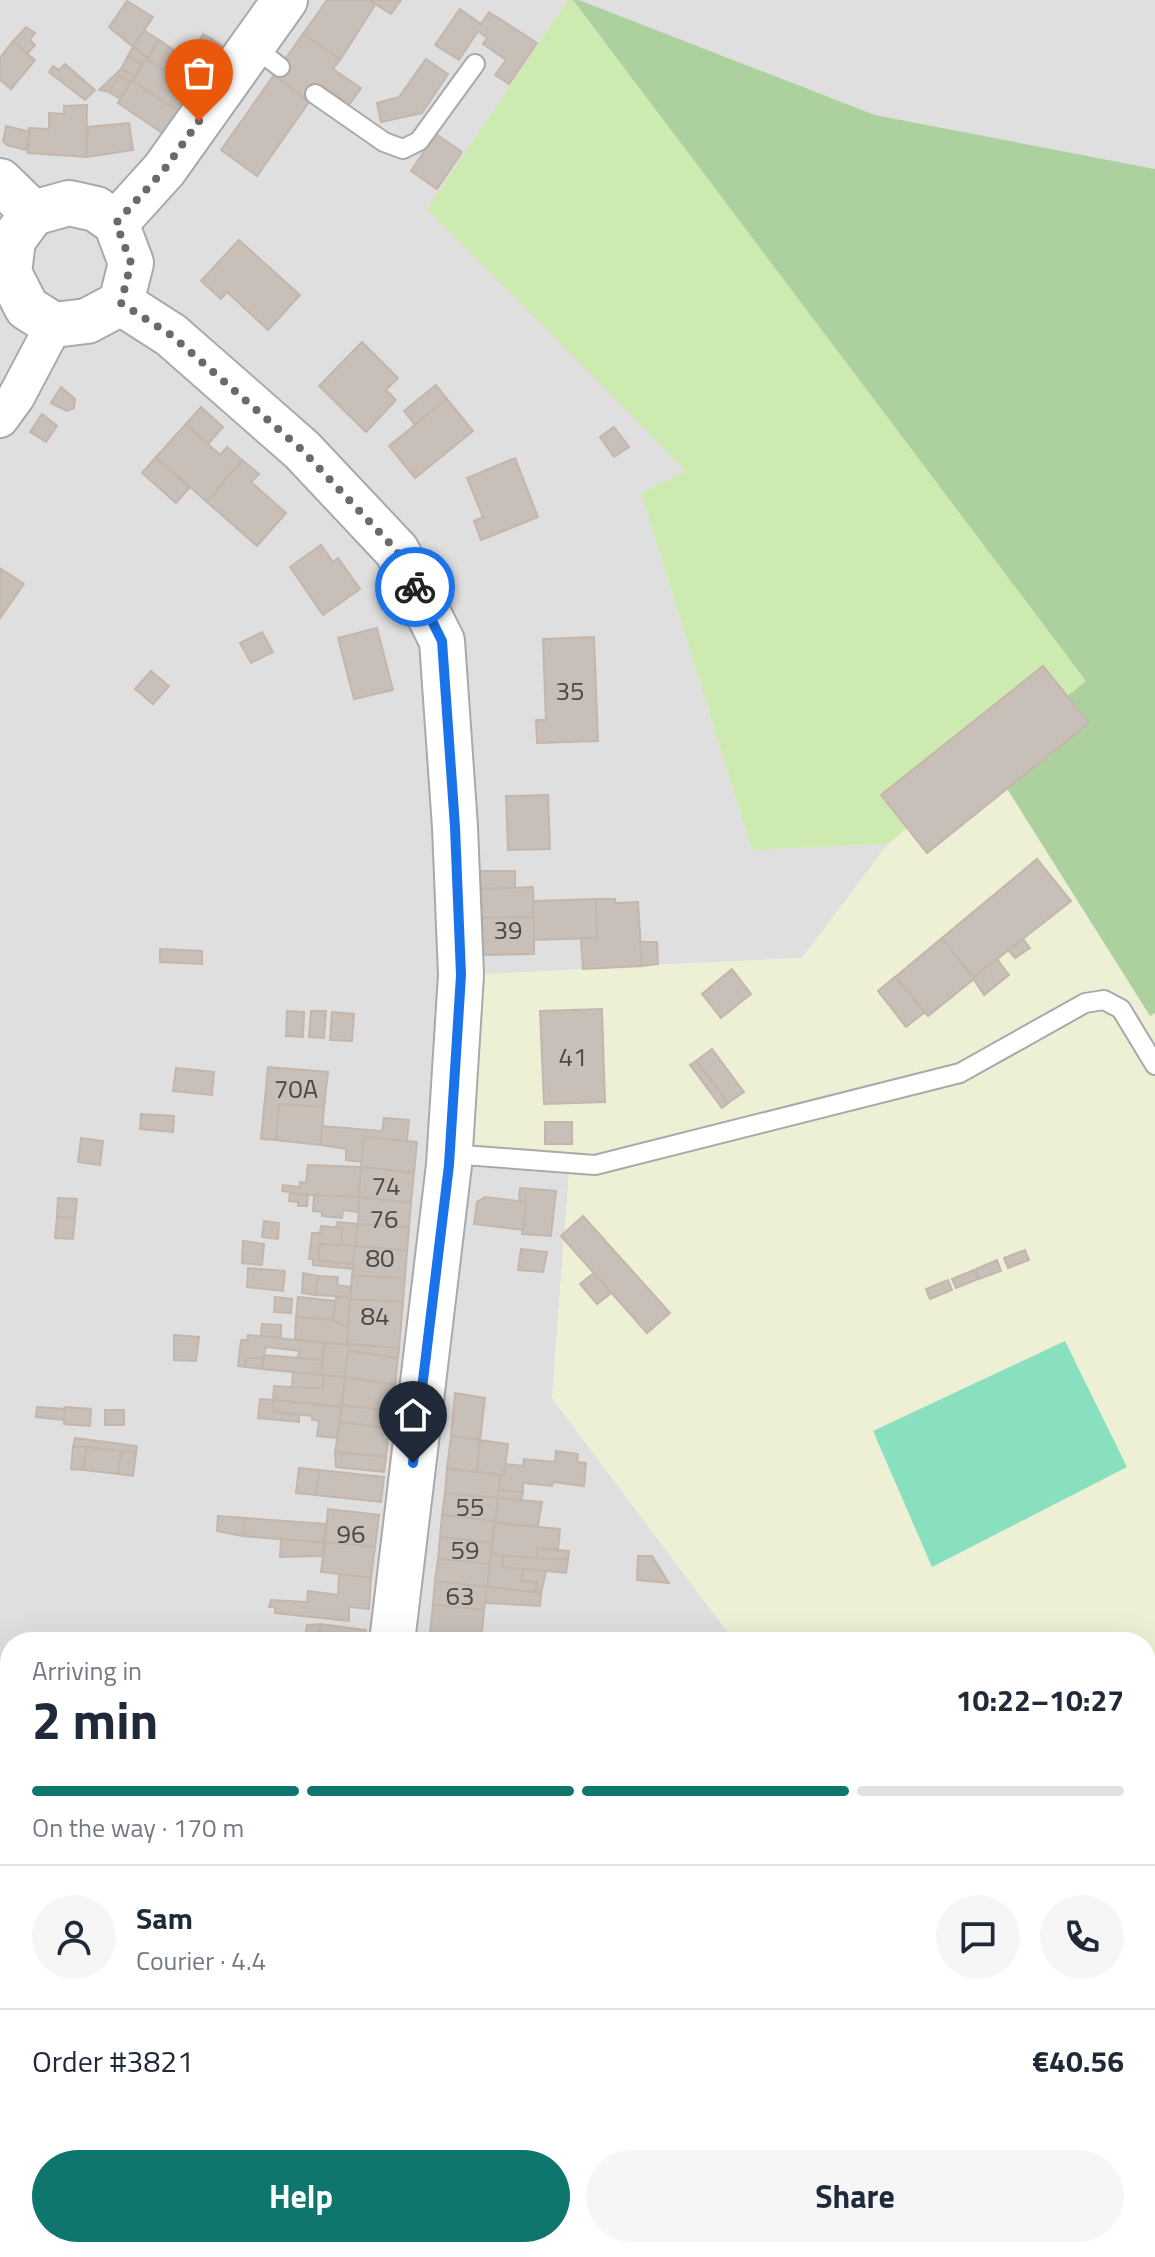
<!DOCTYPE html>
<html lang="en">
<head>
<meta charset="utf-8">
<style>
  :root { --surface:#fff; --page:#f6f6f7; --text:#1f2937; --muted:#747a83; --line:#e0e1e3; --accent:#0f766e }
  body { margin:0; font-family:"Titillium Web",sans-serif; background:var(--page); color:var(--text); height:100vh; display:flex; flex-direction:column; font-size:30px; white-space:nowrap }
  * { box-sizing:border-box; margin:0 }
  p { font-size:26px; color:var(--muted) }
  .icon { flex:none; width:44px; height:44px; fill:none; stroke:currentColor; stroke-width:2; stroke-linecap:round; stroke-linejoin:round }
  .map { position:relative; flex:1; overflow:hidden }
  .panel { position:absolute; left:0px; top:1632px; width:1156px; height:626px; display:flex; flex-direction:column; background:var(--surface); border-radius:32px 32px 0 0; box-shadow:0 8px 32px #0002 }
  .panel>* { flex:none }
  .pin { position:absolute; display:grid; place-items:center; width:68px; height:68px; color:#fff; margin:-82px -34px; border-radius:50% 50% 50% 0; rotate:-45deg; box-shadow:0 0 8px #0007 }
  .pin .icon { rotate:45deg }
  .courier { position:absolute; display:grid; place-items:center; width:80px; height:80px; margin:-40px; border:6px solid #1a73e8; border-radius:50%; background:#fff; color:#222; box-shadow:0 2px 10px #0007 }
  .headline em { font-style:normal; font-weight:700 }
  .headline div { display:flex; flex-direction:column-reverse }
  .headline { display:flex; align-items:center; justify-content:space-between; height:136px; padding:0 32px }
  h1 { font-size:52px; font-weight:700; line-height:60px }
  .bar { display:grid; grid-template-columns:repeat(4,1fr); gap:12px 8px; align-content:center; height:96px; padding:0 32px }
  .bar i { height:10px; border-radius:6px; background:var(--line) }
  .bar .current { background:var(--accent) }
  .bar p { grid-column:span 4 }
  .line { display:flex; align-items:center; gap:20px; padding:0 32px; border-top:2px solid var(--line) }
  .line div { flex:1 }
  .round { display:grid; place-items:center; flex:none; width:84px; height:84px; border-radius:42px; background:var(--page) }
  .cta { display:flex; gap:16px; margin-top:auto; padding:16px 32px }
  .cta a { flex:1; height:92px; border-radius:48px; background:var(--accent); color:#fff; font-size:32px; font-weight:700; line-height:92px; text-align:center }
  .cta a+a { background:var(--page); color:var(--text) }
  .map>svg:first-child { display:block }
  .residential { fill:#e0dfdf }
  .farmland { fill:#eef0d5 }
  .grass { fill:#cdebb0 }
  .forest { fill:#add19e }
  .pitch { fill:#88e0be }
  .building { fill:#c7bfb8; stroke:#c4b6ab; stroke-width:2 }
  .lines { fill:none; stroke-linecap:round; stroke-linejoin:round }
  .service-casing { stroke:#a9a9a9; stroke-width:22 }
  .minor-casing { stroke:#a9a9a9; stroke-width:40 }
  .tertiary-casing { stroke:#a9a9a9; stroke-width:48 }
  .service { stroke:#fff; stroke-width:18 }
  .minor { stroke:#fff; stroke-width:36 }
  .tertiary { stroke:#fff; stroke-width:44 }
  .done { stroke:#6b6a68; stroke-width:8; stroke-dasharray:0 14.4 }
  .route { stroke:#1a73e8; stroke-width:10 }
  .labels { text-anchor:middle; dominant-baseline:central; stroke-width:6; stroke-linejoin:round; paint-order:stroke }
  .number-label { font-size:26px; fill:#4b4948 }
</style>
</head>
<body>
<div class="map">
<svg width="1155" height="2257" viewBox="0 0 1155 2257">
  <rect width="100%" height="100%" fill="#f2efe9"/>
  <!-- residential -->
  <g class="residential">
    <path d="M0 0H568L428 209 687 471 641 493 752 850 888 844 802 958 585 968 450 1165 569 1174 552 1398 735 1642H10V2248H1146V1716L1155 1711V2257H0Z"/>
    <path d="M579 0H1155V169L875 115Z"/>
  </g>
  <!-- farmland -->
  <path class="farmland" d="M989 760 1150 1015 1155 1013V1711L1146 1716V1642H735L552 1398 569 1174 449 1165 461 975 802 958 888 844Z"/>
  <!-- grass -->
  <path class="grass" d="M568 0H573L1087 682 888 844 752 850 641 493 686 471 427 209Z"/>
  <!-- forest -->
  <path class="forest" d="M573 0H579L875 115 1155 169V1013L1150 1016 989 760 1086 681Z"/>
  <!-- pitch -->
  <path class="pitch" d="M1065 1341 1127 1467 932 1567 873 1431Z"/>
  <!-- building -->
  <g class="building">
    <path d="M327 0H369L375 5 340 60 303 34Z"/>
    <path d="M369 0H401L391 14Z"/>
    <path d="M127 1 153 17 133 47 109 27Z"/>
    <path d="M460 9 481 24 489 12 537 43 509 84 495 75 506 60 483 44 487 38 478 31 459 60 435 45Z"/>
    <path d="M26 27 35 33 30 40 35 45 27 54 13 41Z"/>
    <path d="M144 30 159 40 148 58 133 47Z"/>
    <path d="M203 34 212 39 201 56 194 49Z"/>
    <path d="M303 34 340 60 333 69 361 88 349 105 321 85 309 102 274 75Z"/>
    <path d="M212 39 225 48 213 64 201 56Z"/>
    <path d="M159 40 208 73 195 91 147 59Z"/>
    <path d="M13 41 35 60 11 89 0 80V58Z"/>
    <path d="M133 47 148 58 142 65 128 56Z"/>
    <path d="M128 56 142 65 135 76 121 69Z"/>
    <path d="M147 59 195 91 181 113 132 81Z"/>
    <path d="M426 59 448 74 422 113 381 122 377 103 399 97Z"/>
    <path d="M65 64 95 90 85 100 49 72 53 66 59 70Z"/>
    <path d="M121 69 135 76 131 82 119 76 109 92 99 90Z"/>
    <path d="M274 75 309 102 257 176 221 150Z"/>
    <path d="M119 76 131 82 120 99 109 92Z"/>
    <path d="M132 81 181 113 165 135 118 103Z"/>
    <path d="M87 105 86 157 28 153 29 128 49 129V113L64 114V106Z"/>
    <path d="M129 123 133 150 86 157 88 127Z"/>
    <path d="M6 126 30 132 26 150 7 145 3 141Z"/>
    <path d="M436 134 462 152 437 189 411 171Z"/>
    <path d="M239 240 300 295 268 330 227 292 221 299 201 281Z"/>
    <path d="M362 342 398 378 386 390 396 400 366 432 319 386Z"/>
    <path d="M436 385 447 399 415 425 404 411Z"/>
    <path d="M61 387 75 399 74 408 67 411 51 403Z"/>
    <path d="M447 399 473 431 415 478 389 446Z"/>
    <path d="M201 407 223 427 208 444 186 424Z"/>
    <path d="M42 414 57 426 46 442 30 432Z"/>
    <path d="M186 424 220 455 227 447 242 460 207 502 156 457Z"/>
    <path d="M614 427 629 447 614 457 600 437Z"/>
    <path d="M156 457 189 488 176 503 142 473Z"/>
    <path d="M515 458 538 517 481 540 474 521 483 517 467 478Z"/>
    <path d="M242 460 259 474 251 482 286 513 257 546 207 502Z"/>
    <path d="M321 545 333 562 338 558 360 589 323 615 290 567Z"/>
    <path d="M0 568 24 584 0 618Z"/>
    <path d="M377 628 393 690 354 699 338 638Z"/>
    <path d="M262 632 273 652 251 663 240 643Z"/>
    <path d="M594 637 598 741 537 743 536 720H546L543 639Z"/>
    <path d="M1043 666 1089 723 927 853 881 795Z"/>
    <path d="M151 671 169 686 153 704 135 689Z"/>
    <path d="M548 795 550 849 508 850 506 796Z"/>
    <path d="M1037 859 1071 901 973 978 942 938Z"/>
    <path d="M480 871H515V888L481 889Z"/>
    <path d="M533 887 534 917 482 918 481 889Z"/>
    <path d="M596 899 597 938 534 940 533 901Z"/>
    <path d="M596 899H615V903L638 902 642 966 583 969 581 939 597 938Z"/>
    <path d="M534 917V954L483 955 482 918Z"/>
    <path d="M942 938 974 979 928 1016 895 977Z"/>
    <path d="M1023 939 1030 948 1015 958 1008 950Z"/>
    <path d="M640 942H657L658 964 642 966Z"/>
    <path d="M160 949 202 951V964L160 962Z"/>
    <path d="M997 959 1009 975 984 995 973 978Z"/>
    <path d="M732 969 751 994 721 1018 702 994Z"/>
    <path d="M895 977 925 1012 906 1027 878 991Z"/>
    <path d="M602 1009 605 1102 544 1104 540 1011Z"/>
    <path d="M287 1011 304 1012 303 1037 286 1036Z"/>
    <path d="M311 1011H326L324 1038 309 1037Z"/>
    <path d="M332 1012 354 1014 352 1041 330 1040Z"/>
    <path d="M712 1049 744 1092 728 1103 696 1061Z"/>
    <path d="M696 1061 728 1103 722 1108 690 1065Z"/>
    <path d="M268 1067 328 1072 324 1107 279 1104 276 1140 261 1139Z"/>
    <path d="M176 1068 214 1072 212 1095 173 1091Z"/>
    <path d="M279 1104 324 1107 321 1145 276 1140Z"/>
    <path d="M141 1114 174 1116 173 1132 140 1129Z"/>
    <path d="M384 1118 409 1120 407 1141 364 1137 362 1162 346 1160V1149L321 1145 322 1126 382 1131Z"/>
    <rect x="545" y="1122" width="27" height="22"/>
    <path d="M364 1137 417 1142 414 1173 361 1167Z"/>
    <path d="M81 1138 103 1141 100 1165 78 1162Z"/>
    <path d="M308 1165 361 1167 359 1197 308 1195 282 1191 283 1185 300 1187V1182L306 1183Z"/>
    <path d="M361 1167 414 1173 411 1203 359 1197Z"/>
    <path d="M520 1188 556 1191 551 1236 522 1234 526 1202 519 1201Z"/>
    <path d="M290 1193 308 1195 307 1206H298V1202L289 1201Z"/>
    <path d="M314 1195 359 1197 358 1212 343 1210 342 1218 322 1216V1212L313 1211Z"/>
    <path d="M359 1197 411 1203 409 1228 358 1224Z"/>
    <path d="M485 1197 526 1202 523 1230 474 1224 477 1202Z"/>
    <path d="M58 1198 77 1199 75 1218 57 1217Z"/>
    <path d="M583 1216 670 1313 647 1333 561 1236Z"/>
    <path d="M57 1217 75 1218 73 1239 55 1238Z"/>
    <path d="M264 1221 279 1223 278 1239 262 1237Z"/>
    <path d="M337 1222 358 1224 355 1246 341 1245 342 1228H336Z"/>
    <path d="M358 1224 409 1228 407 1251 355 1246Z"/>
    <path d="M321 1226 342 1228 341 1245 320 1244 318 1260 353 1264V1269L313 1265V1259H309L312 1233H320Z"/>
    <path d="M243 1241 264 1244 262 1265 242 1263Z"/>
    <path d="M320 1244 355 1246 353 1264 318 1260Z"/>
    <path d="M355 1246 407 1251 405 1278 352 1276Z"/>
    <path d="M521 1249 547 1252 543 1272 518 1270Z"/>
    <path d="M1025 1250 1029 1260 1008 1268 1004 1258Z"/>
    <path d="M997 1260 1001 1271 979 1279 976 1269Z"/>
    <path d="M248 1268 285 1271 283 1291 247 1287Z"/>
    <path d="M974 1270 978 1279 956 1288 952 1279Z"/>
    <path d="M303 1273 318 1276 315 1295 302 1293Z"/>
    <path d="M594 1273 611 1293 597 1304 580 1284Z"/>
    <path d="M318 1276 338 1277 337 1285 351 1287V1297L315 1295Z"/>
    <path d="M352 1276 405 1278 403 1302 350 1299Z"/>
    <path d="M948 1280 952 1290 930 1299 926 1289Z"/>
    <path d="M275 1297 292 1299 291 1313 274 1312Z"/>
    <path d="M298 1297 335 1301 333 1320 296 1317Z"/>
    <path d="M336 1297H351L348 1328 333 1320Z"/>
    <path d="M350 1299 403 1302 399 1348 347 1344Z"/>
    <path d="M296 1317 333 1320 348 1328 347 1344 399 1348 398 1358 348 1351 350 1345 295 1340Z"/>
    <path d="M262 1324 281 1325V1337L261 1336Z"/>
    <path d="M174 1335 199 1337 196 1361 174 1360Z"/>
    <path d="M248 1335 325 1343 322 1360 297 1358 300 1351 266 1347 263 1358H247L245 1367 238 1366 241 1340H247Z"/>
    <path d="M325 1343 350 1345 345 1377 321 1375Z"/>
    <path d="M348 1351 398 1358 395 1385 345 1377Z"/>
    <path d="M264 1355 322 1360 321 1375 262 1369Z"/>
    <path d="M247 1358H263L262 1369 245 1367Z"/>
    <path d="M293 1372 323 1375V1389L292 1387Z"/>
    <path d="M323 1375 345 1377 341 1407 273 1400 274 1386 323 1389Z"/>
    <path d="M345 1377 395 1385 392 1411 342 1405Z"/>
    <path d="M455 1393 485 1398 480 1440 451 1436Z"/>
    <path d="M260 1399 273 1400V1411L299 1415V1422L258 1418Z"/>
    <path d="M273 1400 341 1407 337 1438 317 1436 319 1421 312 1420V1416L273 1411Z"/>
    <path d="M342 1405 392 1411 389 1428 340 1422Z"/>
    <path d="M37 1407 65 1409 64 1420 36 1417Z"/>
    <path d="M65 1407 91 1409 90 1426 64 1424Z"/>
    <rect x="105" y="1410" width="19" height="15"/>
    <path d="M340 1422 389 1428 386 1457 335 1452Z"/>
    <path d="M451 1436 480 1440 477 1472 447 1468Z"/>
    <path d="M75 1438 137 1446 136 1453 73 1447Z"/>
    <path d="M480 1440 508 1444 504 1475 477 1472Z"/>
    <path d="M73 1447H87L83 1470 71 1469Z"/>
    <path d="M87 1447 121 1451 118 1474 83 1470Z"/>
    <path d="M121 1451 136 1453 133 1476 118 1474Z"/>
    <path d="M556 1451 578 1454 577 1462 586 1463 584 1486 553 1482 552 1486 523 1483V1492L498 1490 500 1475H504L506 1464 523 1466 524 1459 555 1462Z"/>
    <path d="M335 1452 386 1457 384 1472 336 1467Z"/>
    <path d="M299 1468 319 1470 316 1495 296 1493Z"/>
    <path d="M447 1468 500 1475 498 1498 445 1493Z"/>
    <path d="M319 1470 384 1477 381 1502 316 1495Z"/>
    <path d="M498 1490 523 1492 521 1501 498 1498Z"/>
    <path d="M445 1493 498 1498 495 1521 442 1515Z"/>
    <path d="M498 1498 542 1502 538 1526 495 1523Z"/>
    <path d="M328 1509 379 1515 375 1547 325 1542Z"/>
    <path d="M442 1515 495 1521 492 1543 440 1537Z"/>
    <path d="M218 1516 245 1518 243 1536 217 1531Z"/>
    <path d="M245 1518 326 1524 324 1543 243 1536Z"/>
    <path d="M495 1523 560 1529 558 1549 537 1548 538 1559 491 1555Z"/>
    <path d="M440 1537 492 1543 490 1564 438 1559Z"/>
    <path d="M281 1539 324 1543 323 1556 280 1557Z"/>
    <path d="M325 1542 375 1547 371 1578 321 1572Z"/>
    <path d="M537 1548 569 1551 568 1560 538 1559Z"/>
    <path d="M491 1555 503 1556 502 1567 523 1569 521 1581 537 1582 535 1592 487 1587Z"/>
    <path d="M503 1556 568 1560 566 1573 502 1567Z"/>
    <path d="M638 1556H652L669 1583 637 1580Z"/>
    <path d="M438 1559 490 1564 487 1587 435 1581Z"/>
    <path d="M523 1569 546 1571 541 1593 535 1592 537 1582 521 1581Z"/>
    <path d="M339 1574 371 1578 369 1609 349 1607V1621L275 1613V1607H269L271 1600 307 1602 308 1591 338 1595Z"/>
    <path d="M435 1581 487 1587 484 1610 433 1605Z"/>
    <path d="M487 1587 541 1593 540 1606 485 1603Z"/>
    <path d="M433 1605 484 1610 481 1642H429Z"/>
    <path d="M320 1624 366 1630 365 1642H318Z"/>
    <path d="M320 1624 318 1642H304L307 1625Z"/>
    <path d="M1146 1756 1155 1775V1788L1146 1792Z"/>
    <path d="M1155 1788V1819L1146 1799V1792Z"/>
    <path d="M1146 1831 1155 1858V1863L1146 1867Z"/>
    <path d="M7 2194 10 2198V2246L0 2229V2198Z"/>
    <path d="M0 2229 12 2251 1 2257H0Z"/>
    <path d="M115 2248H133L138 2257 102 2255Z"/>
    <path d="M238 2248H256L272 2252 270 2257H235Z"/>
    <path d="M340 2248H349L387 2257H338Z"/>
    <path d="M349 2248H395L392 2257Z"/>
  </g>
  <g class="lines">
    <defs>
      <g id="service">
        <path d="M253 46 280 67"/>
        <path d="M315 94 384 142 403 149 419 141 475 64"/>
        <path d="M450 1154 595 1165 960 1073 1085 1003 1104 1000 1121 1009 1155 1065"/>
      </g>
      <g id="minor">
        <path d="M0 419 16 397 54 325"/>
        <path d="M1146 1716 1155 1711"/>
        <path d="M51 2257 69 2248"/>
      </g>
      <g id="tertiary">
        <path d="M0 181 33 213"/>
        <path d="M69 203 96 209 116 223 131 263 121 303 87 321 54 325 27 308 9 273 13 240 33 213Z"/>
        <path d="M116 223 164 170 285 0"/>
        <path d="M121 303 171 335 302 450 397 551 442 641 455 827 461 975 449 1165 392 1642"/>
        <path d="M303 2257 305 2248"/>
      </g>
    </defs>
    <!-- service casing -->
    <use href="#service" class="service-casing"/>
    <!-- minor casing -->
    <use href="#minor" class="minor-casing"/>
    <!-- tertiary casing -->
    <use href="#tertiary" class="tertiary-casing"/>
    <!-- service -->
    <use href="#service" class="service"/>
    <!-- minor -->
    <use href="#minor" class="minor"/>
    <!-- tertiary -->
    <use href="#tertiary" class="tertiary"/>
  </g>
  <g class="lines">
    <!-- done -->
    <path class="done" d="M199 121 164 170 116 223 131 263 121 303 171 335 302 450 397 551 415 587"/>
    <!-- route -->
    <path class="route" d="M413 1463 449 1165 461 975 455 827 442 641 415 587"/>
  </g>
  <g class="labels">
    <!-- number labels -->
    <g class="number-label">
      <text x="570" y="690">35</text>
      <text x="508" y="929">39</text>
      <text x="573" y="1056">41</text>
      <text x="296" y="1088">70A</text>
      <text x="386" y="1185">74</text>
      <text x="384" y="1218">76</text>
      <text x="380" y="1257">80</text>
      <text x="375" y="1315">84</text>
      <text x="470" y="1506">55</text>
      <text x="351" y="1533">96</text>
      <text x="465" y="1549">59</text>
      <text x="460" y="1595">63</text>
    </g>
  </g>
</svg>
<div class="pin" style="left:199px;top:121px;background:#ea580c"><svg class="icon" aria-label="bag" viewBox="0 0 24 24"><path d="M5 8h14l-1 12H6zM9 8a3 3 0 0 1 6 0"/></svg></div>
<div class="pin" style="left:413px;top:1463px;background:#1f2937"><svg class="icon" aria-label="home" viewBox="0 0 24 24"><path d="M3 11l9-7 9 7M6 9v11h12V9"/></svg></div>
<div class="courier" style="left:415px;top:587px"><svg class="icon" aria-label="bike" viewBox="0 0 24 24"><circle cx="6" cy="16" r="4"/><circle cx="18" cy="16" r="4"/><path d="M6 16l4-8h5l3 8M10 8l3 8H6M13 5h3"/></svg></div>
<section class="panel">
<div class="headline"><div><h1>2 min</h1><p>Arriving in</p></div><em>10:22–10:27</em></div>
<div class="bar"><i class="current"></i><i class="current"></i><i class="current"></i><i></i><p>On the way · 170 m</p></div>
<div class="line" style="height:144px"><a class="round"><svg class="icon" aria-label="person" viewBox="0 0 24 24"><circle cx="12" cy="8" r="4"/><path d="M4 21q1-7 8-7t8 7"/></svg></a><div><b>Sam</b><p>Courier · 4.4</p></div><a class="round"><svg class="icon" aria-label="chat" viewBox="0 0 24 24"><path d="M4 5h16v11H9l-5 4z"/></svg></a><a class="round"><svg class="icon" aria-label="phone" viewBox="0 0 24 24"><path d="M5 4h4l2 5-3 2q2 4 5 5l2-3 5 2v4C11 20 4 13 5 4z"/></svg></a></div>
<div class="line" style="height:104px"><div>Order #3821</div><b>€40.56</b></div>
<div class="cta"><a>Help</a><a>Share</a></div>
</section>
</div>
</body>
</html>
